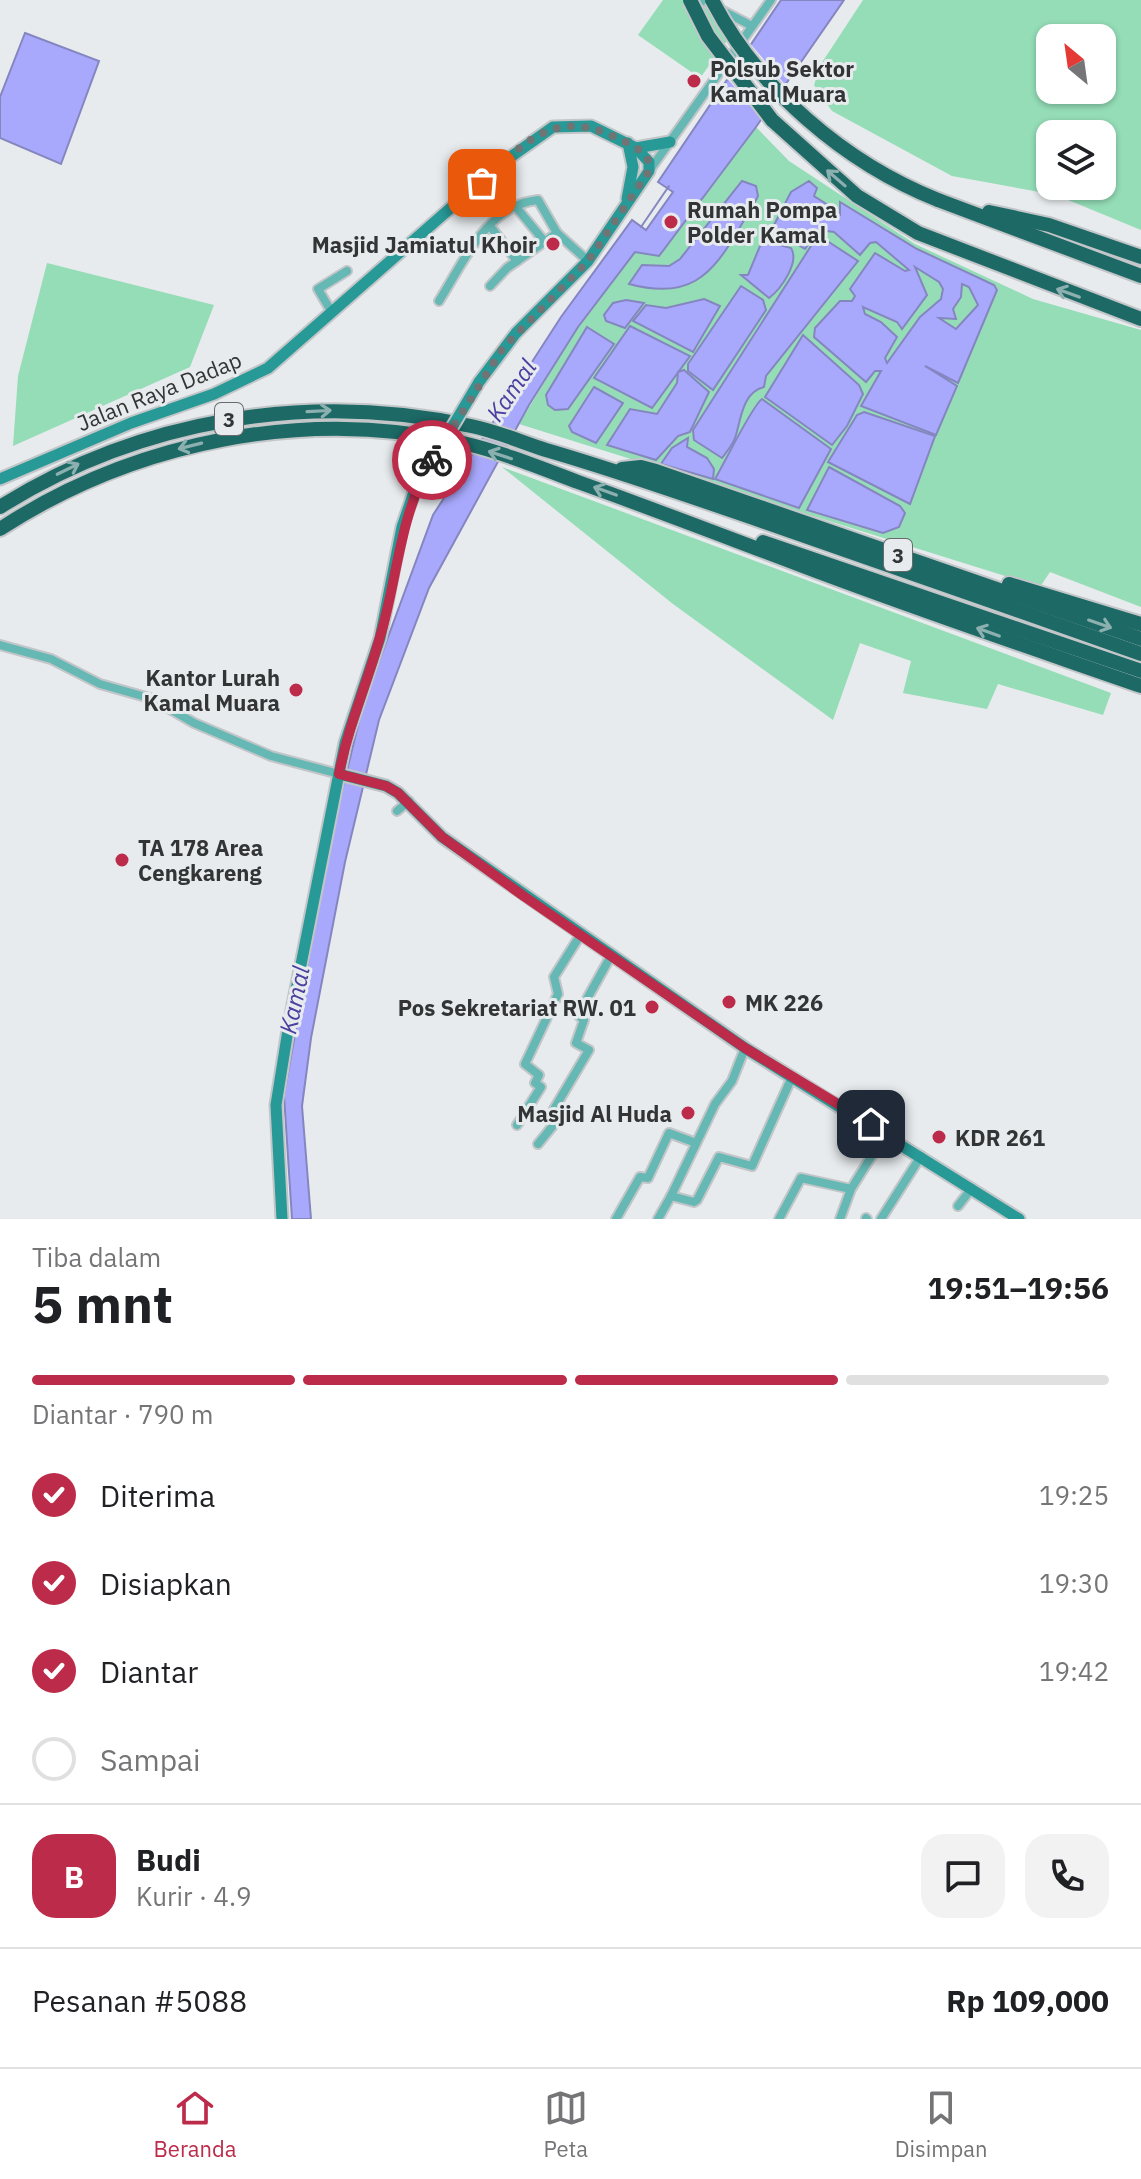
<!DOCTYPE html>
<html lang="id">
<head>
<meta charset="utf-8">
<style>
  :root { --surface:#fff; --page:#f2f2f2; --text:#202124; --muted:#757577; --line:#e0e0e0; --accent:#bc2b49 }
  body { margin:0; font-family:"IBM Plex Sans",sans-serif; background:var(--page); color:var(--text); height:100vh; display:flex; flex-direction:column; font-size:30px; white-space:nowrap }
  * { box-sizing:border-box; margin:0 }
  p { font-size:26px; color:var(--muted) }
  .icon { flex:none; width:44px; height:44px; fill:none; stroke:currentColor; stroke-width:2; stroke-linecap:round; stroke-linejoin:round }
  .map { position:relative; height:1219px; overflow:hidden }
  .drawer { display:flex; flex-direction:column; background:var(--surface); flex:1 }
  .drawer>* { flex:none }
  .needle { width:52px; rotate:331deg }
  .fabs { position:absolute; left:1036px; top:24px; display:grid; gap:16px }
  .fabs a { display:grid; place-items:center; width:80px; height:80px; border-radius:16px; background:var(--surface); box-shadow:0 2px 6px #0004; font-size:40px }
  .pin { position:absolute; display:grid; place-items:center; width:68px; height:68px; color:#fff; margin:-34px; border-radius:16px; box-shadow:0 4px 12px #0006 }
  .courier { position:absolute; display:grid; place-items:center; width:80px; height:80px; margin:-40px; border:6px solid #bc2b49; border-radius:50%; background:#fff; color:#222; box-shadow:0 2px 10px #0007 }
  .headline em { font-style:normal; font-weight:700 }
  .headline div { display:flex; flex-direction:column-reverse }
  .headline { display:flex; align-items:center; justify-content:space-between; height:136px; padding:0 32px }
  h1 { font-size:52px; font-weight:700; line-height:60px }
  .bar { display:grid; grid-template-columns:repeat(4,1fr); gap:12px 8px; align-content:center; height:96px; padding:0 32px }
  .bar i { height:10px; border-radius:6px; background:var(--line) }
  .bar .active { background:var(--accent) }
  .bar p { grid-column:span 4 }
  .line { display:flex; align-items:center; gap:20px; padding:0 32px; border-top:2px solid var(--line) }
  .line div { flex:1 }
  .round { display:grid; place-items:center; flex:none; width:84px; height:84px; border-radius:24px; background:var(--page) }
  ol { padding:0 32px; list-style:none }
  li { display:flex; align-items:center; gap:24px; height:88px }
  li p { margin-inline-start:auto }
  li .icon { padding:8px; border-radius:50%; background:var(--accent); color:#fff; stroke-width:4 }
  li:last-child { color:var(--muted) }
  li i { width:44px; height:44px; border:4px solid var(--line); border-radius:50% }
  .tab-bar { display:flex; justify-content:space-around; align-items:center; height:112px; border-top:2px solid var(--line); background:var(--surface); font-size:22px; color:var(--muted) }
  .tab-bar a { display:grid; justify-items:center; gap:4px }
  .tab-bar .active { color:var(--accent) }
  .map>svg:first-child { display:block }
  .green { fill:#94ddb7; fill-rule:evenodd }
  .water { fill:#a8a9fc; stroke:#8586c0; stroke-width:2; fill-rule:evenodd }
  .pier { fill:#e7ebed }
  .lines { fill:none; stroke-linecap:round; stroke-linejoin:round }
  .stream { stroke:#8586c0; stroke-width:2 }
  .street-casing { stroke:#c3c6c8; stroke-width:12 }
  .secondary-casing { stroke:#c3c6c8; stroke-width:15 }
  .highway-casing { stroke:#c3c6c8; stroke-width:18 }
  .street { stroke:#66b8b4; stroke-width:8 }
  .secondary { stroke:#279996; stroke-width:11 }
  .highway { stroke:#1d6966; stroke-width:14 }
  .secondary-bridge-casing { stroke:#c3c6c8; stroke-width:15; stroke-linecap:butt }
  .highway-bridge-casing { stroke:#c3c6c8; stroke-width:18; stroke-linecap:butt }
  .secondary-bridge { stroke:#279996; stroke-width:11 }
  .highway-bridge { stroke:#1d6966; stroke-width:14 }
  .oneway { stroke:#8cb0b0 }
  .done { stroke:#717475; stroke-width:8; stroke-dasharray:0 14.4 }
  .route { stroke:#bc2b49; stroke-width:10 }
  .poi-dot { fill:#bc2b49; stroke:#e7ebed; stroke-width:3 }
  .labels { text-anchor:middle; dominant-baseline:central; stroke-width:6; stroke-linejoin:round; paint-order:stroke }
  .shield { fill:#e7ebed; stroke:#686b6c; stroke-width:2 }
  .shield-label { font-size:20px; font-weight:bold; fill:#323435 }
  .poi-label { font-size:22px; font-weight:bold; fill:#323435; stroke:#e7ebed; text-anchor:start }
  .street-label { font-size:22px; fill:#323435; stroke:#e7ebed }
  .water-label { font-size:24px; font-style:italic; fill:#4b40a0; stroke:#e7ebed }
</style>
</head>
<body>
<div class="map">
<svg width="1141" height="1219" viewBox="0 0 1141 1219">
  <rect width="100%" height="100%" fill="#e7ebed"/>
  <!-- green -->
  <g class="green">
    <path d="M663 0H694L737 27 700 78 638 35Z"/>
    <path d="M863 0H1141V230L1056 195 952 176 832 111 814 85 821 64ZM1050 38H1102V90H1050ZM1050 134H1102V186H1050Z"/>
    <path d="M756 127 789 161 915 244 1033 299 1141 330V607L1050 572 1040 587 519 424 578 327 635 251 659 256Z"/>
    <path d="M47 263 214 305 190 367 13 446 18 376Z"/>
    <path d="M502 467 1111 693 1103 715 998 684 987 709 903 693 911 661 860 643 833 720 673 604Z"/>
  </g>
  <!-- water -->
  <g class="water">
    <path d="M781 0H844L756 127 659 256 635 252 578 327 529 405 429 588 379 720 345 862 311 1038 302 1106 311 1219H292L284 1095 331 836 363 705 433 515 561 317 632 220 646 230 673 192 658 182Z"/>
    <path d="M25 33 99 61 61 164 0 138V97Z"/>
    <path d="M742 181 756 186 758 196C753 207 745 218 739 229 711 277 688 300 629 284L642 265 669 266 680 259Z"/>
    <path d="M809 181 817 188 814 196 828 205 830 219 840 215V202L917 249 994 285 997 290 958 383 925 366 957 386 936 435 861 406 881 371H875L866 382 814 337 815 328 840 301H852L855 296 850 289 875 253 905 271 909 270 876 242 870 243 860 255 834 232 819 230 805 249 772 229 791 192ZM915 267 939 282 943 289 941 299 920 317 887 363 885 358 897 337 881 322 865 314 863 307 897 322 902 329 927 295ZM962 284 969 287 978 305 956 329 939 318 956 319 953 309 961 297Z"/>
    <path d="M818 235 858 261 766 376 764 387C743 392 741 418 736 435 734 444 727 451 722 458L694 440 693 430Z"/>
    <path d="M768 242 791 248C800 262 781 289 769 298L741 275H748L760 246Z"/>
    <path d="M741 286 763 300 766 310 713 390 688 371V364Z"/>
    <path d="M704 299 720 306 693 352 633 321 646 305 666 308Z"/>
    <path d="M626 300 644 303 625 328 606 321 604 315 613 303Z"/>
    <path d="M630 326 690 356 652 408 594 378Z"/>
    <path d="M587 327 614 344 568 409 555 410 548 405 546 395Z"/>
    <path d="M803 335 859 385 863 394 847 426 832 445 765 397Z"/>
    <path d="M684 370 709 392 690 432 678 436 656 460 607 445 630 409 657 414 677 383 678 372Z"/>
    <path d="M594 387 623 403 596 443 572 432 569 426Z"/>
    <path d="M762 399 831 449 799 508 715 479C724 464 753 404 762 399Z"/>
    <path d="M864 412 935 436 910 504 828 462 857 415Z"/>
    <path d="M688 438 687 447 707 458 714 469 713 479 661 464 672 448Z"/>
    <path d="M829 467 900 506 905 513 899 527 883 533 807 510Z"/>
  </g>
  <!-- pier -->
  <path class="pier" d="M748 41 788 88 765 122 725 76Z"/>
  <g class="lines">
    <!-- stream -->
    <path class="stream" d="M641 227 669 186"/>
    <defs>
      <g id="street">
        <path d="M702 0 752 26"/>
        <path d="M649 171 771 0"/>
        <path d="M516 207 544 241"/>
        <path d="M490 226 517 261"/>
        <path d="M490 286 507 268 557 233 588 261"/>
        <path d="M439 301C463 264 486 205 538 200L557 233"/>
        <path d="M331 311 318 289 347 271"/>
        <path d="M0 645 51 659 100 684 153 699 194 723 271 756 339 774"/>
        <path d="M397 811 409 801"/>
        <path d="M517 1125 541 1087 535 1083 539 1075 525 1064 558 994 554 977 581 934"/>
        <path d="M538 1144 560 1117 554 1109 589 1050 576 1043 584 1020 578 1015 612 954"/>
        <path d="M671 1196 715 1104 732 1081 745 1048"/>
        <path d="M958 1206 972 1188"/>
        <path d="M866 1218 867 1219"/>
        <path d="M616 1219 640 1177 648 1178 669 1133 696 1143"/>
        <path d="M658 1219 671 1196 694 1202 697 1200 719 1157 752 1166 792 1077"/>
        <path d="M779 1219 801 1178 851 1189"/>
        <path d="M840 1219 851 1189 886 1133"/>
        <path d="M881 1219 921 1156"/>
      </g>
      <g id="secondary">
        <path d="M636 148 670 142"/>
        <path d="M627 199 633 167 628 143"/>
        <path d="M0 479 131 423 214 394 268 368 502 163 553 127 591 126 636 148 649 162V171L588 261 516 333 479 382"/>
        <path d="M339 774 386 786 398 793 442 837 745 1048 1019 1219"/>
        <path d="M282 1219 276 1105 288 1030 345 743 380 638 402 527 415 489 426 471"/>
      </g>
      <g id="highway">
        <path d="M772 120 857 196 918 233 1141 319"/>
        <path d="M938 200 1141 276"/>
        <path d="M989 212 1049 225 1141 257"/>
        <path d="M622 469 641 467 656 471 1141 639"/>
        <path d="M0 507C140 419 309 391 471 426 496 431 521 442 546 450 615 470 684 494 753 518 882 563 1012 608 1141 654"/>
        <path d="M0 529C135 441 306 407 463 443 502 452 541 468 578 482 648 507 718 534 787 560 904 605 1023 645 1141 686"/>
        <path d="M763 542 1141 671"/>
        <path d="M1009 584 1141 624"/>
      </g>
    </defs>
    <!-- street casing -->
    <use href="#street" class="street-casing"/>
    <!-- secondary casing -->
    <use href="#secondary" class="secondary-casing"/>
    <!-- highway casing -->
    <use href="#highway" class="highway-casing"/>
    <!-- street -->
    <use href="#street" class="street"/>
    <!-- secondary -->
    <use href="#secondary" class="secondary"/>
    <!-- highway -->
    <use href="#highway" class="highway"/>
    <defs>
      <path id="secondary-bridge" d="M426 471 479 382"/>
      <g id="highway-bridge">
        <path d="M690 0 708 36 772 120"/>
        <path d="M712 0C758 89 845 163 938 200"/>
      </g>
    </defs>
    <!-- secondary-bridge casing -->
    <use href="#secondary-bridge" class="secondary-bridge-casing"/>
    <!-- highway-bridge casing -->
    <use href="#highway-bridge" class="highway-bridge-casing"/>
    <!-- secondary-bridge -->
    <use href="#secondary-bridge" class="secondary-bridge"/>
    <!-- highway-bridge -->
    <use href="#highway-bridge" class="highway-bridge"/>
  </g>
  <!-- one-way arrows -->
  <defs><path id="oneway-shaft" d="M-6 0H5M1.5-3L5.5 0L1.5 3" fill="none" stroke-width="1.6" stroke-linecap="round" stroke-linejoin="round" transform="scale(2)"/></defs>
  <g class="oneway">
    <use href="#oneway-shaft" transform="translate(836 178) rotate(-139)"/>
    <use href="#oneway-shaft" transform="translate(1068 293) rotate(-160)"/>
    <use href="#oneway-shaft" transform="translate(319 411) rotate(-3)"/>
    <use href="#oneway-shaft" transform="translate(190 446) rotate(166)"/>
    <use href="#oneway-shaft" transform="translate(500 455) rotate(-162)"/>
    <use href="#oneway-shaft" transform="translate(68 469) rotate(-26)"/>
    <use href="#oneway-shaft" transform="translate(605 491) rotate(-160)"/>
    <use href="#oneway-shaft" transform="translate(1100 624) rotate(19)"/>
    <use href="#oneway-shaft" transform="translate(988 632) rotate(-160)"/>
  </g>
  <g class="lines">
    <!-- done -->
    <path class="done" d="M432 460 503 348 588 261 649 171V162C643 149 628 143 615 137 555 108 524 142 482 183"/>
    <!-- route -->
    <path class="route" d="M432 460C399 516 398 577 380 637 367 684 348 726 339 774L386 786 398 793 442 837 525 897 745 1048 871 1124"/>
  </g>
  <!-- markers -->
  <g class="poi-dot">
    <circle cx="694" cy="81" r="8"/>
    <circle cx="671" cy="222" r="8"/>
    <circle cx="553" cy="244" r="8"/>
    <circle cx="296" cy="690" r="8"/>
    <circle cx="122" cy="860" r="8"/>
    <circle cx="729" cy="1002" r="8"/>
    <circle cx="652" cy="1007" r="8"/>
    <circle cx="688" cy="1113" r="8"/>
    <circle cx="939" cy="1137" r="8"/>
  </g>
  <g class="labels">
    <!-- shield labels -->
    <g class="shield">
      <rect x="215" y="403" width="28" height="32" rx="6"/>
      <rect x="884" y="539" width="28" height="32" rx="6"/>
    </g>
    <g class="shield-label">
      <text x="229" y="419">3</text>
      <text x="898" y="555">3</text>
    </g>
    <!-- poi labels -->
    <g class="poi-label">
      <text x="710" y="68">Polsub Sektor<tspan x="710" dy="25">Kamal Muara</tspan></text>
      <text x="687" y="209">Rumah Pompa<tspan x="687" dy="25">Polder Kamal</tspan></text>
      <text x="537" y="244" text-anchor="end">Masjid Jamiatul Khoir</text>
      <text x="280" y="677" text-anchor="end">Kantor Lurah<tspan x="280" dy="25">Kamal Muara</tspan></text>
      <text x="138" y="847">TA 178 Area<tspan x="138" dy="25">Cengkareng</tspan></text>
      <text x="745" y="1002">MK 226</text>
      <text x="636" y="1007" text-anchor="end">Pos Sekretariat RW. 01</text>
      <text x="672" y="1113" text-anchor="end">Masjid Al Huda</text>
      <text x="955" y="1137">KDR 261</text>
    </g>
    <!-- street labels -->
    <g class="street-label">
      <text transform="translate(159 391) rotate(-22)">Jalan Raya Dadap</text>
    </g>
    <!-- water labels -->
    <g class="water-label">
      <text transform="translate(511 390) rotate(-56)">Kamal</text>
      <text transform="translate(294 1000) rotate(-78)">Kamal</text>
    </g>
  </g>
</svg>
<div class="fabs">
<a><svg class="needle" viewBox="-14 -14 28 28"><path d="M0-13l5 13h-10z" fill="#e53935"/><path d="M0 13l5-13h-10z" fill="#757577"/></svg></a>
<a><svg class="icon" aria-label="layers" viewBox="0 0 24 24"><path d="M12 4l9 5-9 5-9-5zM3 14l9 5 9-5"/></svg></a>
</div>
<div class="pin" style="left:482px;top:183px;background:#ea580c"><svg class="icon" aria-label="bag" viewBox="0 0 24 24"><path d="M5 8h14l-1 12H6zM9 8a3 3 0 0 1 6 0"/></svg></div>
<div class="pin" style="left:871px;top:1124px;background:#1f2937"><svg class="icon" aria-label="home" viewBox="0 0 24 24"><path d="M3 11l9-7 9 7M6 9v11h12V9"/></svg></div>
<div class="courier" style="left:432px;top:460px"><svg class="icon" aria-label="bike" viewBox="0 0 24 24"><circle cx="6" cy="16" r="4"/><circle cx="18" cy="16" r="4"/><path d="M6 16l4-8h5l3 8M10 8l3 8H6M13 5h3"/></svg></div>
</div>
<section class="drawer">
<div class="headline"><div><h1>5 mnt</h1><p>Tiba dalam</p></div><em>19:51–19:56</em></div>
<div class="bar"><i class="active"></i><i class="active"></i><i class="active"></i><i></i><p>Diantar · 790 m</p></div>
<ol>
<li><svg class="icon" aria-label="check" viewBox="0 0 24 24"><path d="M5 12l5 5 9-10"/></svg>Diterima<p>19:25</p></li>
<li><svg class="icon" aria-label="check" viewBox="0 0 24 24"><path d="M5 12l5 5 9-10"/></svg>Disiapkan<p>19:30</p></li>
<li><svg class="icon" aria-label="check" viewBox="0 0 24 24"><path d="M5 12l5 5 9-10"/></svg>Diantar<p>19:42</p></li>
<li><i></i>Sampai</li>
</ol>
<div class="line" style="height:144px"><b class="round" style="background:var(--accent);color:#fff">B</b><div><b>Budi</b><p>Kurir · 4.9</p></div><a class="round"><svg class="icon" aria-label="chat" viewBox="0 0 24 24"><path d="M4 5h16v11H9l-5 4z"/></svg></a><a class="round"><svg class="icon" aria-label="phone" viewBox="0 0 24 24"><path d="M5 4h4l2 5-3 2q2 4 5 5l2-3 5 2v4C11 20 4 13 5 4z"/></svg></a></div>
<div class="line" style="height:104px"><div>Pesanan #5088</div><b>Rp 109,000</b></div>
</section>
<nav class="tab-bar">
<a class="active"><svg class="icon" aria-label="home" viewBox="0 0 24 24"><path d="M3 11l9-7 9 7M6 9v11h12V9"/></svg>Beranda</a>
<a><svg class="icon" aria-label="map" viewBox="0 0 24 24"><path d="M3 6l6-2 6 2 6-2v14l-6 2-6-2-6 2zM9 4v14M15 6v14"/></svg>Peta</a>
<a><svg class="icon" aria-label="saved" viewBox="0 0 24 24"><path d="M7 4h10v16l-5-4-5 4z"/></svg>Disimpan</a>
</nav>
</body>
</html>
